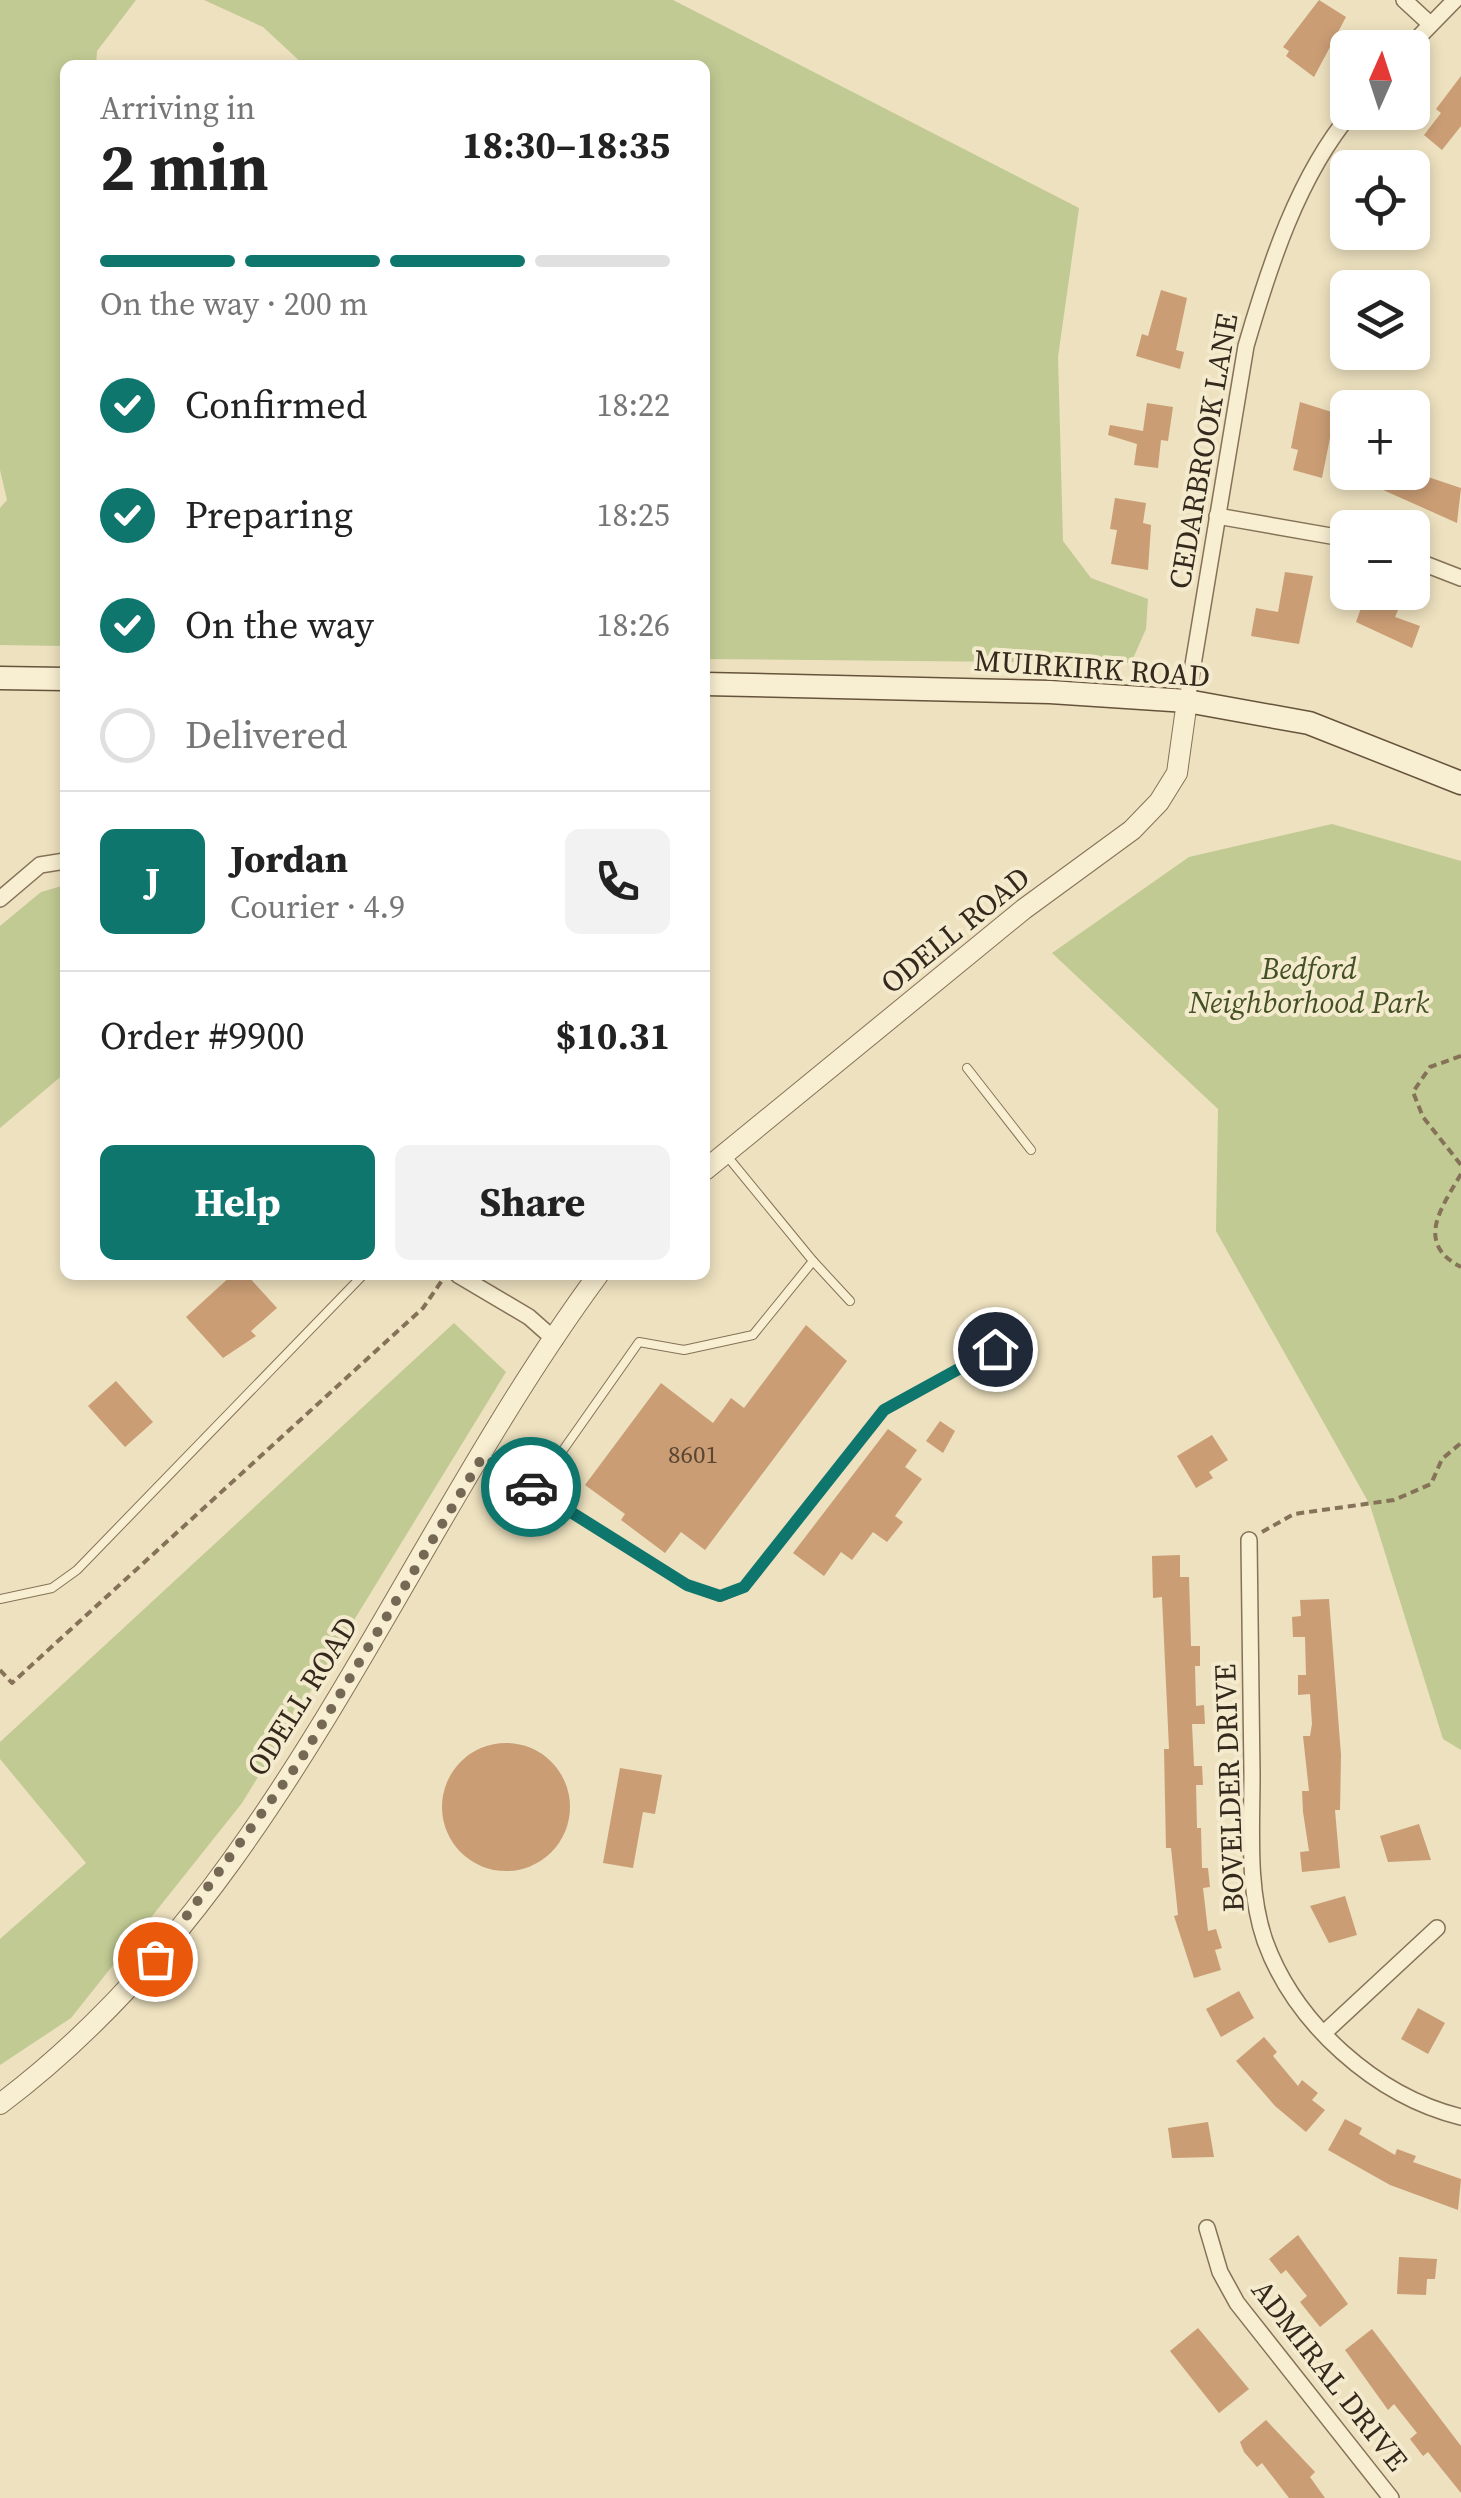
<!DOCTYPE html>
<html lang="en">
<head>
<meta charset="utf-8">
<style>
  :root { --surface:#fff; --page:#f2f2f2; --text:#222; --muted:#767676; --line:#e0e0e0; --accent:#0f766e }
  body { margin:0; font-family:"Source Serif 4",serif; background:var(--page); color:var(--text); height:100vh; display:flex; flex-direction:column; font-size:38px; white-space:nowrap }
  * { box-sizing:border-box; margin:0 }
  p { font-size:32px; color:var(--muted) }
  .icon { flex:none; width:55px; height:55px; fill:none; stroke:currentColor; stroke-width:2; stroke-linecap:round; stroke-linejoin:round }
  .map { position:relative; flex:1; overflow:hidden }
  .drawer { position:absolute; left:60px; top:60px; width:650px; height:1220px; display:flex; flex-direction:column; background:var(--surface); border-radius:15px; box-shadow:0 5px 15px #0003 }
  .drawer>* { flex:none }
  .needle { width:65px; rotate:3deg }
  .buttons { position:absolute; left:1330px; top:30px; display:grid; gap:20px }
  .buttons a { display:grid; place-items:center; width:100px; height:100px; border-radius:15px; background:var(--surface); box-shadow:0 5px 15px #0003; font-size:50px }
  .pin { position:absolute; display:grid; place-items:center; width:85px; height:85px; color:#fff; margin:-42px; border:5px solid #fff; border-radius:50%; box-shadow:0 2px 10px #0007 }
  .courier { position:absolute; display:grid; place-items:center; width:100px; height:100px; margin:-50px; border:8px solid #0f766e; border-radius:50%; background:#fff; color:#222; box-shadow:0 2px 12px #0007 }
  .headline em { font-style:normal; font-weight:700 }
  .headline div { display:flex; flex-direction:column-reverse }
  .headline { display:flex; align-items:center; justify-content:space-between; height:170px; padding:0 40px }
  h1 { font-size:65px; font-weight:700; line-height:75px }
  .bar { display:grid; grid-template-columns:repeat(4,1fr); gap:15px 10px; align-content:center; height:120px; padding:0 40px }
  .bar i { height:12px; border-radius:8px; background:var(--line) }
  .bar .current { background:var(--accent) }
  .bar p { grid-column:span 4 }
  .line { display:flex; align-items:center; gap:25px; padding:0 40px; border-top:2px solid var(--line) }
  .line div { flex:1 }
  .round { display:grid; place-items:center; flex:none; width:105px; height:105px; border-radius:15px; background:var(--page) }
  ol { padding:0 40px; list-style:none }
  li { display:flex; align-items:center; gap:30px; height:110px }
  li p { margin-inline-start:auto }
  li .icon { padding:10px; border-radius:50%; background:var(--accent); color:#fff; stroke-width:4 }
  li:last-child { color:var(--muted) }
  li i { width:55px; height:55px; border:5px solid var(--line); border-radius:50% }
  .action { display:flex; gap:20px; margin-top:auto; padding:20px 40px }
  .action a { flex:1; height:115px; border-radius:15px; background:var(--accent); color:#fff; font-size:40px; font-weight:700; line-height:115px; text-align:center }
  .action a+a { background:var(--page); color:var(--text) }
  .map>svg:first-child { display:block }
  .green { fill:#c1ca93 }
  .building { fill:#ca9d75 }
  .lines { fill:none; stroke-linecap:round; stroke-linejoin:round }
  .service-casing { stroke:#857258; stroke-width:10 }
  .minor-casing { stroke:#857258; stroke-width:18 }
  .tertiary-casing { stroke:#857258; stroke-width:22 }
  .secondary-casing { stroke:#66533b; stroke-width:25 }
  .path { stroke:#857258; stroke-width:4; stroke-dasharray:8 5; stroke-linecap:butt }
  .service { stroke:#f8eed1; stroke-width:8 }
  .minor { stroke:#f8eed1; stroke-width:15 }
  .tertiary { stroke:#f8eed1; stroke-width:20 }
  .secondary { stroke:#f8eed1; stroke-width:22 }
  .done { stroke:#756955; stroke-width:10; stroke-dasharray:0 18 }
  .route { stroke:#0f766e; stroke-width:12 }
  .labels { text-anchor:middle; dominant-baseline:central; stroke-width:8; stroke-linejoin:round; paint-order:stroke }
  .number-label { font-size:25px; fill:#5a4632 }
  .street-label { font-size:30px; fill:#34291c; stroke:#f4ebce }
  .park-label { font-size:30px; font-style:italic; fill:#425023; stroke:#f4ebce }
</style>
</head>
<body>
<div class="map">
<svg width="1461" height="2498" viewBox="0 0 1461 2498">
  <rect width="100%" height="100%" fill="#ede1bf"/>
  <!-- green -->
  <g class="green">
    <path d="M0 0H136L97 51 96 65H65V646L0 645V508L7 500 0 470Z"/>
    <path d="M204 0H673L1079 208 1058 357 1063 541 1091 578 1148 599 1146 629 1131 663 705 659V65H304L263 27Z"/>
    <path d="M1332 824 1461 861V1750L1443 1739 1370 1505 1216 1231 1218 1109 1052 953 1189 857Z"/>
    <path d="M65 885V1073L0 1128V926L41 892Z"/>
    <path d="M454 1323 506 1372 242 1803 71 2018 0 2065V1939L86 1863 0 1759V1742Z"/>
  </g>
  <!-- building -->
  <g class="building">
    <path d="M1319 0 1346 17 1314 77 1286 56 1289 51 1283 47Z"/>
    <path d="M1461 76V126L1442 150 1424 135 1441 113 1436 109Z"/>
    <path d="M1161 290 1187 298 1176 350 1184 352 1180 369 1136 356 1142 334 1148 336Z"/>
    <path d="M1300 402 1335 413 1322 478 1293 470 1298 450 1291 448Z"/>
    <path d="M1147 403 1173 407 1168 441 1161 440 1158 468 1134 465 1137 444 1108 435 1110 425 1143 431Z"/>
    <path d="M1376 472H1413L1461 488 1457 523 1372 485Z"/>
    <path d="M1115 498 1146 503 1143 523 1151 525 1148 570 1111 564 1117 530 1110 529Z"/>
    <path d="M1285 572 1313 576 1299 644 1251 636 1256 608 1278 612Z"/>
    <path d="M1365 597 1398 610 1395 617 1420 626 1412 648 1356 622Z"/>
    <path d="M232 1275H247L277 1308 251 1331 256 1336 223 1358 186 1317Z"/>
    <path d="M806 1325 847 1361 705 1550 681 1532 665 1553 621 1520 625 1514 585 1485 661 1383 713 1423 731 1398 744 1408Z"/>
    <path d="M116 1381 153 1422 125 1447 88 1406Z"/>
    <path d="M940 1421 955 1431 943 1453 926 1441Z"/>
    <path d="M888 1429 917 1450 905 1467 922 1479 895 1516 903 1522 887 1542 873 1532 852 1560 841 1552 824 1576 793 1553Z"/>
    <path d="M1212 1435 1228 1460 1209 1472 1213 1478 1196 1488 1177 1456Z"/>
    <path d="M1180 1555V1577H1189L1191 1646H1200V1666H1195L1196 1706 1204 1705 1205 1724H1192L1194 1766H1202L1203 1785H1196L1197 1828H1201L1202 1868H1208L1210 1887 1203 1888 1208 1931 1216 1929 1222 1948 1215 1950 1221 1970 1194 1978 1174 1916 1178 1915 1171 1848H1166L1164 1749H1169L1162 1597 1153 1598 1152 1556Z"/>
    <path d="M1329 1599 1341 1755 1340 1810H1335L1340 1868 1302 1872 1300 1852 1309 1851 1303 1812 1302 1791H1309L1303 1736H1310L1312 1724 1310 1694 1298 1695V1675H1306L1305 1637H1293L1292 1617 1301 1616 1300 1600Z"/>
    <circle cx="506" cy="1807" r="64"/>
    <path d="M620 1768 662 1775 655 1814 643 1812 633 1868 603 1863Z"/>
    <path d="M1419 1824 1431 1860 1388 1862 1380 1836Z"/>
    <path d="M1345 1896 1357 1935 1329 1943 1310 1906Z"/>
    <path d="M1239 1991 1254 2018 1221 2037 1206 2009Z"/>
    <path d="M1418 2008 1445 2023 1428 2054 1401 2039Z"/>
    <path d="M1264 2037 1277 2052 1273 2056 1298 2086 1302 2080 1318 2093 1312 2100 1325 2110 1306 2132 1275 2106 1236 2061Z"/>
    <path d="M1345 2119 1362 2128 1359 2134 1395 2155 1397 2149 1416 2156 1413 2162 1461 2179 1458 2210 1390 2185 1328 2150Z"/>
    <path d="M1208 2122 1214 2157 1172 2158 1168 2128Z"/>
    <path d="M1298 2235 1348 2304 1320 2327 1300 2302 1307 2296 1286 2270 1281 2274 1269 2259Z"/>
    <path d="M1399 2257 1437 2259 1435 2279H1427L1426 2295 1397 2294Z"/>
    <path d="M1198 2328 1249 2389 1219 2413 1170 2351Z"/>
    <path d="M1372 2329 1461 2446V2493L1428 2452 1423 2456 1410 2439 1417 2433 1394 2404 1388 2410 1345 2350Z"/>
    <path d="M1266 2420 1315 2472 1310 2477 1325 2498H1289L1262 2463 1257 2467 1244 2452 1240 2442Z"/>
  </g>
  <g class="lines">
    <defs>
      <g id="service">
        <path d="M967 1068 1031 1150"/>
        <path d="M813 1261 850 1301"/>
        <path d="M483 1455 535 1490 639 1342 684 1350 753 1335 813 1261 727 1156"/>
        <path d="M535 1490 687 1585 720 1597 745 1587 884 1410 995 1349"/>
        <path d="M0 1599 52 1588 77 1570 363 1275"/>
      </g>
      <g id="minor">
        <path d="M1404 0 1429 23"/>
        <path d="M1408 48 1455 0"/>
        <path d="M1217 516 1348 539"/>
        <path d="M1412 559 1461 578"/>
        <path d="M1187 701 1246 346C1269 267 1298 176 1352 112"/>
        <path d="M0 899 40 865 65 861"/>
        <path d="M458 1275 529 1317 555 1340"/>
        <path d="M1249 1540C1250 1618 1251 1696 1252 1775 1252 1829 1247 1889 1265 1941 1295 2024 1376 2096 1461 2117"/>
        <path d="M1325 2032 1437 1928"/>
        <path d="M1207 2228 1220 2272 1237 2303 1391 2498"/>
      </g>
      <g id="tertiary">
        <path d="M705 1170 1024 909 1132 830 1159 802 1177 773 1187 701"/>
        <path d="M0 2104C280 1894 397 1548 598 1275"/>
      </g>
      <g id="secondary">
        <path d="M0 678 65 679"/>
        <path d="M705 684 1050 692 1187 701 1309 723 1461 783"/>
      </g>
    </defs>
    <!-- service casing -->
    <use href="#service" class="service-casing"/>
    <!-- minor casing -->
    <use href="#minor" class="minor-casing"/>
    <!-- tertiary casing -->
    <use href="#tertiary" class="tertiary-casing"/>
    <!-- secondary casing -->
    <use href="#secondary" class="secondary-casing"/>
    <!-- path -->
    <g class="path">
      <path d="M1461 1056 1430 1067 1413 1092 1423 1117 1461 1165"/>
      <path d="M1461 1174C1442 1207 1414 1243 1461 1267"/>
      <path d="M1262 1532 1294 1514 1394 1500 1431 1484 1442 1459 1461 1443"/>
      <path d="M0 1670 12 1683 423 1308 443 1279"/>
    </g>
    <!-- service -->
    <use href="#service" class="service"/>
    <!-- minor -->
    <use href="#minor" class="minor"/>
    <!-- tertiary -->
    <use href="#tertiary" class="tertiary"/>
    <!-- secondary -->
    <use href="#secondary" class="secondary"/>
  </g>
  <g class="lines">
    <!-- done -->
    <path class="done" d="M155 1959 300 1761 483 1456 531 1487"/>
    <!-- route -->
    <path class="route" d="M531 1487 687 1585 720 1596 744 1587 884 1410 995 1349"/>
  </g>
  <g class="labels">
    <!-- number labels -->
    <g class="number-label">
      <text x="693" y="1454">8601</text>
    </g>
    <!-- street labels -->
    <g class="street-label">
      <text transform="translate(1203 451) rotate(-80)">CEDARBROOK LANE</text>
      <text transform="translate(1092 668) rotate(4)">MUIRKIRK ROAD</text>
      <text transform="translate(955 930) rotate(-39)">ODELL ROAD</text>
      <text transform="translate(302 1696) rotate(-58)">ODELL ROAD</text>
      <text transform="translate(1229 1788) rotate(-92)">BOVELDER DRIVE</text>
      <text transform="translate(1330 2375) rotate(52)">ADMIRAL DRIVE</text>
    </g>
    <!-- park labels -->
    <g class="park-label">
      <text x="1309" y="968">Bedford<tspan x="1309" dy="34">Neighborhood Park</tspan></text>
    </g>
  </g>
</svg>
<div class="buttons">
<a><svg class="needle" viewBox="-14 -14 28 28"><path d="M0-13l5 13h-10z" fill="#e53935"/><path d="M0 13l5-13h-10z" fill="#767676"/></svg></a>
<a><svg class="icon" aria-label="locate" viewBox="0 0 24 24"><circle cx="12" cy="12" r="6"/><path d="M12 2v4M12 18v4M2 12h4M18 12h4"/></svg></a>
<a><svg class="icon" aria-label="layers" viewBox="0 0 24 24"><path d="M12 4l9 5-9 5-9-5zM3 14l9 5 9-5"/></svg></a>
<a>+</a>
<a>−</a>
</div>
<div class="pin" style="left:155px;top:1959px;background:#ea580c"><svg class="icon" aria-label="bag" viewBox="0 0 24 24"><path d="M5 8h14l-1 12H6zM9 8a3 3 0 0 1 6 0"/></svg></div>
<div class="pin" style="left:995px;top:1349px;background:#1f2937"><svg class="icon" aria-label="home" viewBox="0 0 24 24"><path d="M3 11l9-7 9 7M6 9v11h12V9"/></svg></div>
<div class="courier" style="left:531px;top:1487px"><svg class="icon" aria-label="car" viewBox="0 0 24 24"><path d="M5 17H2v-5l4-1 3-4h7l3 4 3 1v5h-3M9 17h6M6 11h13"/><circle cx="7" cy="17" r="2"/><circle cx="17" cy="17" r="2"/></svg></div>
<section class="drawer">
<div class="headline"><div><h1>2 min</h1><p>Arriving in</p></div><em>18:30–18:35</em></div>
<div class="bar"><i class="current"></i><i class="current"></i><i class="current"></i><i></i><p>On the way · 200 m</p></div>
<ol>
<li><svg class="icon" aria-label="check" viewBox="0 0 24 24"><path d="M5 12l5 5 9-10"/></svg>Confirmed<p>18:22</p></li>
<li><svg class="icon" aria-label="check" viewBox="0 0 24 24"><path d="M5 12l5 5 9-10"/></svg>Preparing<p>18:25</p></li>
<li><svg class="icon" aria-label="check" viewBox="0 0 24 24"><path d="M5 12l5 5 9-10"/></svg>On the way<p>18:26</p></li>
<li><i></i>Delivered</li>
</ol>
<div class="line" style="height:180px"><b class="round" style="background:var(--accent);color:#fff">J</b><div><b>Jordan</b><p>Courier · 4.9</p></div><a class="round"><svg class="icon" aria-label="phone" viewBox="0 0 24 24"><path d="M5 4h4l2 5-3 2q2 4 5 5l2-3 5 2v4C11 20 4 13 5 4z"/></svg></a></div>
<div class="line" style="height:130px"><div>Order #9900</div><b>$10.31</b></div>
<div class="action"><a>Help</a><a>Share</a></div>
</section>
</div>
</body>
</html>
